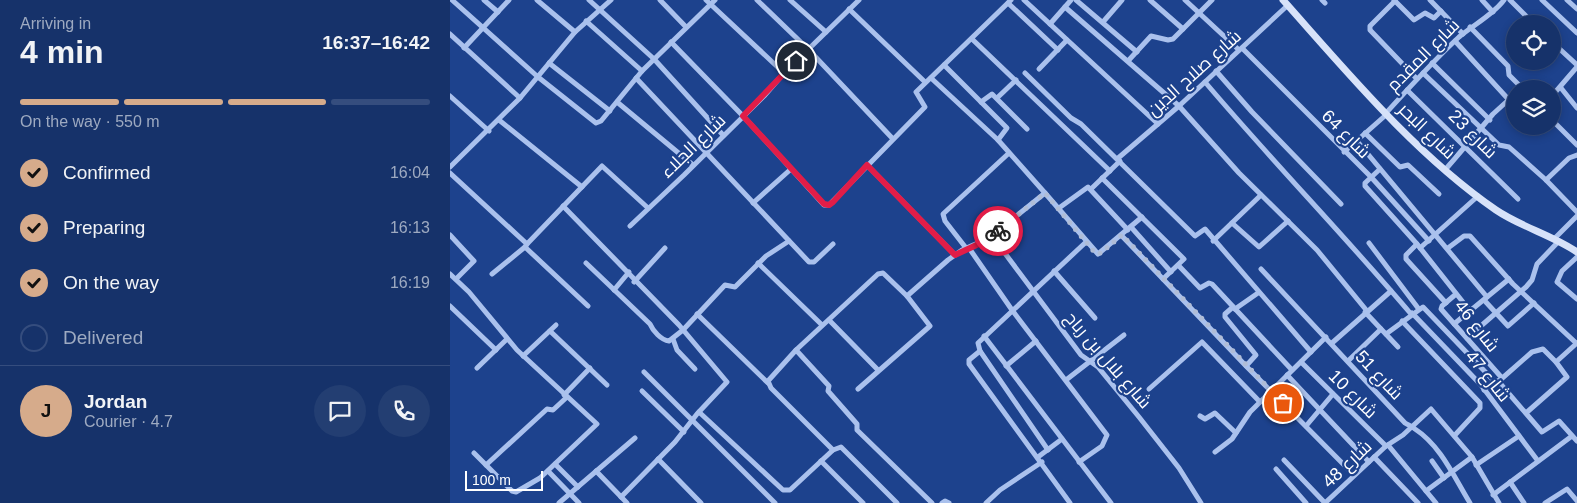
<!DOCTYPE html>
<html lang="en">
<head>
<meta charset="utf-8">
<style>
  :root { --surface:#16326a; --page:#233e72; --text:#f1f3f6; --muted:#9eaac1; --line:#354d7e; --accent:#d6ab8b }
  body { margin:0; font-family:Arial,Cairo,sans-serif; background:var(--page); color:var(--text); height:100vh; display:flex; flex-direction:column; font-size:19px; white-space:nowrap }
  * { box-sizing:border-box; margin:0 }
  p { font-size:16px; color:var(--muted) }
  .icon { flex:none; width:28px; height:28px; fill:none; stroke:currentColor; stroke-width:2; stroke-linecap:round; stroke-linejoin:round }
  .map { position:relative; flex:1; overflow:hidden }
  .sheet { display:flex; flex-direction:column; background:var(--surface); width:450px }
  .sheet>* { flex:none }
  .fabs { position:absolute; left:1056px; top:15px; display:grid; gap:10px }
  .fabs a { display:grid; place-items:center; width:55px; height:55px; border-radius:50%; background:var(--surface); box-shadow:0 2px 8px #0003,0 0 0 1px var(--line); font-size:25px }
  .scale { position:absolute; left:15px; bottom:12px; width:78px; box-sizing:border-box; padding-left:5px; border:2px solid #fff; border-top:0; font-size:14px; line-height:18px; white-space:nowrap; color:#fff; -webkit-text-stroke:4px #1d428d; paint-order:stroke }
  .pin { position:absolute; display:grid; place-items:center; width:42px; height:42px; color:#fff; margin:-21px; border:2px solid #fff; border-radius:50%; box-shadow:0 1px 5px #0007 }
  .courier { position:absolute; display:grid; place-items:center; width:50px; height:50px; margin:-25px; border:4px solid #e11d48; border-radius:50%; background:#fff; color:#222; box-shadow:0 1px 6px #0007 }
  .overview em { font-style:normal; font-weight:800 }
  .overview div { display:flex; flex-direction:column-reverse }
  .overview { display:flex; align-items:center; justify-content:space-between; height:85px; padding:0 20px }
  h1 { font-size:32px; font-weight:800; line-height:38px }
  .bar { display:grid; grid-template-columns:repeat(4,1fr); gap:8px 5px; align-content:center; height:60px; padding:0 20px }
  .bar i { height:6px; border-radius:4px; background:var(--line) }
  .bar .current { background:var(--accent) }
  .bar p { grid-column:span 4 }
  .line { display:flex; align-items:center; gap:12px; padding:0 20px; border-top:1px solid var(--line) }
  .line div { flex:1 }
  .round { display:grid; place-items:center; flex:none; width:52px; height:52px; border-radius:26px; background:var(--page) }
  ol { padding:0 20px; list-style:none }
  li { display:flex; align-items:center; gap:15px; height:55px }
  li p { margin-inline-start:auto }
  li .icon { padding:5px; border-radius:50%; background:var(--accent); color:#111; stroke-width:4 }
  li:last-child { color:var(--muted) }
  li i { width:28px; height:28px; border:2px solid var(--line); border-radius:50% }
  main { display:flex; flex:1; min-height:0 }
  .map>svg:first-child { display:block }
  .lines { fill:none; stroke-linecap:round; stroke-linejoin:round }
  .street { stroke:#aac1ed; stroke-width:5 }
  .secondary { stroke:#d7e2f9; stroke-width:7 }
  .done { stroke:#b0bdd7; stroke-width:5; stroke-dasharray:0 9 }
  .route { stroke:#e11d48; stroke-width:6 }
  .labels { text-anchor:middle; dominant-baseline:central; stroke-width:4.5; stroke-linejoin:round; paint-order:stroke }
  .street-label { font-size:18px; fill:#fff; stroke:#1d428d }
</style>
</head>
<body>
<main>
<section class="sheet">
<div class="overview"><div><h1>4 min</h1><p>Arriving in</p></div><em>16:37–16:42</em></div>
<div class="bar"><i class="current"></i><i class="current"></i><i class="current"></i><i></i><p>On the way · 550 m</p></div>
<ol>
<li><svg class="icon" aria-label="check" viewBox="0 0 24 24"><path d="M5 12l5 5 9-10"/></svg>Confirmed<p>16:04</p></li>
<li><svg class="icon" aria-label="check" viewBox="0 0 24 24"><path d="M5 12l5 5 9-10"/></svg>Preparing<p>16:13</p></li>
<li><svg class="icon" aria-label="check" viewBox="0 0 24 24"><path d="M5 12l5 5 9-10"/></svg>On the way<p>16:19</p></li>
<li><i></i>Delivered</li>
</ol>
<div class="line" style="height:90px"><b class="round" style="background:var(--accent);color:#111">J</b><div><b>Jordan</b><p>Courier · 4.7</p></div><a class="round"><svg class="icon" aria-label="chat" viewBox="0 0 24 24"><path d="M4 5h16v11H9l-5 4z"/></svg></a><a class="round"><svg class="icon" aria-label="phone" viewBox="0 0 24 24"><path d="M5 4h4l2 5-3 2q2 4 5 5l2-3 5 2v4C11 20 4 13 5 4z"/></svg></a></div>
</section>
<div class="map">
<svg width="1127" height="503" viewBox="0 0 1127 503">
  <rect width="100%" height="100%" fill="#1d428d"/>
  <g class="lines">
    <!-- street -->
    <g class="street">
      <path d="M2 0 88 77 146 123 151 121 192 71 265 0"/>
      <path d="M34 0 48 12"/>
      <path d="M87 0 125 32"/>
      <path d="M139 0 204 59 273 135"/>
      <path d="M210 0 236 27"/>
      <path d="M256 0 334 73"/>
      <path d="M307 0 358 49 443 139"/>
      <path d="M340 0 376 32"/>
      <path d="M574 0 708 124"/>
      <path d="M626 0 687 52"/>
      <path d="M700 0 733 29"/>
      <path d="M735 0 789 50"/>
      <path d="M872 0 875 3"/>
      <path d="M944 0 964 20 975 13 984 18 991 11"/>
      <path d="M980 0 1013 34"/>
      <path d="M1032 0 1043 12"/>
      <path d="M1060 0 1084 24"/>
      <path d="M1092 0 1127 33"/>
      <path d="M1117 0 1127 9"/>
      <path d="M945 1 920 26V30L967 79"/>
      <path d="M558 3 608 50"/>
      <path d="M615 7 729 106 789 173 867 250 917 311"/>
      <path d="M399 9 475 82"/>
      <path d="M136 21 192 71"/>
      <path d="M653 22 672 0"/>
      <path d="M600 24 621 0"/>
      <path d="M1020 27 1058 66 1059 75 1073 89"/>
      <path d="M0 34 70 98"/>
      <path d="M522 39 660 171"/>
      <path d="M1005 41 1059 100"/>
      <path d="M221 42 293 116 374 205H379L475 107 466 92 561 0"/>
      <path d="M1102 42 1127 65"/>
      <path d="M14 48 59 0"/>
      <path d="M792 48 921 177 979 241"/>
      <path d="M678 61 701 36 718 40 723 39 762 0"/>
      <path d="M99 63 160 111"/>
      <path d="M982 63 1040 120"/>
      <path d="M494 65 557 128 548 140"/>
      <path d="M589 69 617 40"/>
      <path d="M766 71 802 112 891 204"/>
      <path d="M575 73 621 118 631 124 745 236 755 229 861 352"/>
      <path d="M973 73 1049 145 1059 147 1096 180 1127 212"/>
      <path d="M186 78 359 262H364L383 244"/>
      <path d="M481 78 548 140 595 193"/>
      <path d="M755 82C822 161 894 235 961 314"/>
      <path d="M1111 88 1127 108"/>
      <path d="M957 90 1068 199"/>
      <path d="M0 96 39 131"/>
      <path d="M1102 96 1127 67"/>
      <path d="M547 98 566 80"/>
      <path d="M167 102 243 165"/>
      <path d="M531 102 542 94 577 129"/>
      <path d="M936 113C960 87 983 61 1009 37 1023 25 1043 15 1054 0"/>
      <path d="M49 120 132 187"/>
      <path d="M1102 120 1127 145"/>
      <path d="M915 133 950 167 958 165 989 194"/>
      <path d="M907 141 1037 297"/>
      <path d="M894 152 937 114"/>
      <path d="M667 159 729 106 838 5"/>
      <path d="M417 165 505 255"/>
      <path d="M0 167 70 98 125 32 161 0"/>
      <path d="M930 169 915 183V186L967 244 1020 311"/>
      <path d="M995 170 1043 114 1065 94"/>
      <path d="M0 173 77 244 152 166 198 208"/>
      <path d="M652 178 734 259 713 279"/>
      <path d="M1096 180 1119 158 1127 155"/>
      <path d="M641 189 670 161"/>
      <path d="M303 203 341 169"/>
      <path d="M113 206 229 325 277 382 247 414 225 442 171 497"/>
      <path d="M609 208 638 187 678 230"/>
      <path d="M782 223 809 247 838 221"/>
      <path d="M180 226 234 175 314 96 334 73 409 0"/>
      <path d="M681 227 721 272"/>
      <path d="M0 235 24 261 6 279"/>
      <path d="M671 235 796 366 904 475"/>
      <path d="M542 236 631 355 648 367 689 417 729 468 751 503"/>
      <path d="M1104 239 1127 216"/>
      <path d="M763 241 811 195"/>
      <path d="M919 243 968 308"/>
      <path d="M77 244 75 247 138 306"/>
      <path d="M967 244 956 255V259L996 303"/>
      <path d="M516 248 495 221 493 214 559 153"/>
      <path d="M519 248 562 310 657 435 652 446 629 462"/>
      <path d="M970 248 1028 196"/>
      <path d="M998 248 1014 236H1020L1063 284 1126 343"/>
      <path d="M1127 257 1112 271 1107 282 1127 299"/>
      <path d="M136 263 200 324C203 331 211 340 219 341L233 330 275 285 285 287 316 256 339 241"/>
      <path d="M308 263 372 325"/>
      <path d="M729 266 750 288 759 283 762 284 842 370"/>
      <path d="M811 269 955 423C958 425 962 426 965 429 991 446 1004 477 1020 503"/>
      <path d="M604 271 645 318"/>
      <path d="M0 274 19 292 67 350 147 424 90 478 66 492 62 491 24 453"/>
      <path d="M42 274 75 247"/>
      <path d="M184 282 215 248"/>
      <path d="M164 290 179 272"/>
      <path d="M1006 294 992 306 991 309 1052 378"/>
      <path d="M457 296 498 260 512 250 539 238 595 193 648 254 692 217"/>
      <path d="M1034 300 1058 326 1084 303"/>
      <path d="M0 306 46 350"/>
      <path d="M783 307 775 314V317L806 355 796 366"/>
      <path d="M785 309 808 293"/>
      <path d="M915 312 948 347"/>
      <path d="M962 313 1031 385 1088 461"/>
      <path d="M247 314 318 383"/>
      <path d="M379 320 428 370"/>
      <path d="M952 321 1030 403V408L1005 435"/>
      <path d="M1004 324 1059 279"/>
      <path d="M100 331 157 385"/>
      <path d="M936 334 973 307 1044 381"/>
      <path d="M534 336 661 503"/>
      <path d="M1017 338 1076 287 1082 280 1087 264 1109 241"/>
      <path d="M223 339 227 350 245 369"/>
      <path d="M882 343 941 291"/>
      <path d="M346 350 379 386 378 391 407 424V430L482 503"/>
      <path d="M530 351 519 360V364L620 503"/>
      <path d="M73 356 106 325"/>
      <path d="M898 361 931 329"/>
      <path d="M851 362 936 446"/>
      <path d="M556 366 586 341"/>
      <path d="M27 368 57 339"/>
      <path d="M194 372 325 503"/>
      <path d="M837 375 919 462"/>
      <path d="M616 380 674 335"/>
      <path d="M1048 381 1092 432 1109 421 1127 441"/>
      <path d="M699 389 752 342 810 402"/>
      <path d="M1034 390 1044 381H1049L1082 352 1093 349 1106 362 1127 343"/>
      <path d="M192 391 234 432"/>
      <path d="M114 395 140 368"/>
      <path d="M249 412 333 490H340L383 450 321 388 318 381 346 350 428 274 433 273 457 296 480 326 408 389"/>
      <path d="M1076 413 1117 377 1106 362"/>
      <path d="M750 416 755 419 765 413 786 433"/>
      <path d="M856 426 883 394"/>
      <path d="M938 445 986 503"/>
      <path d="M383 450 391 447 447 503"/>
      <path d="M598 450 530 351 528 343 636 242"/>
      <path d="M765 452 782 439 800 412 876 337"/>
      <path d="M588 457 612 439"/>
      <path d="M924 457 968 503"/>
      <path d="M208 459 251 503"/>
      <path d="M834 460 875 503"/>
      <path d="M371 461 413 503"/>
      <path d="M982 461 994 478"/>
      <path d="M105 464 128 487"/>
      <path d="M36 465 97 409 103 410 117 397"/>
      <path d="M1026 465 1069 436"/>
      <path d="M826 469 856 503"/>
      <path d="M98 471 129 503"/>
      <path d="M146 471 177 503"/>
      <path d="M1060 482 1074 503"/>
      <path d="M976 491 1022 457"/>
      <path d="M1043 495 1122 436"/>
      <path d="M109 503 185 438"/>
      <path d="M492 503 495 501 499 503"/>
      <path d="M536 503 550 490 592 462"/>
      <path d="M875 503 936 446 953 435 981 409 1022 457 1049 503"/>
      <path d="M1095 503 1117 489 1127 501"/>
    </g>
    <!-- secondary -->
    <path class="secondary" d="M833 0C898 73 965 154 1046 210 1071 227 1102 235 1127 252"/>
  </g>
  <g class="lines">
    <!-- done -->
    <path class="done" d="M548 231 595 193 646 254 651 253 672 235 833 403"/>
    <!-- route -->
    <path class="route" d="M346 61 293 116 374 204 379 205 383 202 417 165 505 255 533 242 548 231"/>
  </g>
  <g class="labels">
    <!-- street labels -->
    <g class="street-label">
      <text transform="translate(973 55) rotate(-45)">شارع المقدم</text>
      <text transform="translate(744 73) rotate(-42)">شارع صلاح الدين</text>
      <text transform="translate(977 131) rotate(44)">شارع البحر</text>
      <text transform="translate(896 134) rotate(45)">شارع 64</text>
      <text transform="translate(1023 134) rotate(45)">شارع 23</text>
      <text transform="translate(243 146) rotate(-44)">شارع الجلاء</text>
      <text transform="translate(1027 326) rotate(52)">شارع 46</text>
      <text transform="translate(658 360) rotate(49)">شارع بلال بن رباح</text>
      <text transform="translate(929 375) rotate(47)">شارع 51</text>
      <text transform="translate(1038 376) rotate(51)">شارع 47</text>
      <text transform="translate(903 394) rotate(45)">شارع 10</text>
      <text transform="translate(897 464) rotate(-43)">شارع 48</text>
    </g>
  </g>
</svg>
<div class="fabs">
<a><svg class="icon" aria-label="locate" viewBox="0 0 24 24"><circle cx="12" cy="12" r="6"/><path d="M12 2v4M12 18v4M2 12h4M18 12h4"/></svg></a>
<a><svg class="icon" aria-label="layers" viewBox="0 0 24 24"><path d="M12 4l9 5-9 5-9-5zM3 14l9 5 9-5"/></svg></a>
</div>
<div class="scale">100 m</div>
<div class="pin" style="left:833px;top:403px;background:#ea580c"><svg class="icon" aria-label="bag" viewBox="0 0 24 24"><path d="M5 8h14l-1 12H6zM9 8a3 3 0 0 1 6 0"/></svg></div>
<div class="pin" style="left:346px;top:61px;background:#1f2937"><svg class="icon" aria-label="home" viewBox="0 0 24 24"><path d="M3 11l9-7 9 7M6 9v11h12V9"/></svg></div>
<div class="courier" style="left:548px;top:231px"><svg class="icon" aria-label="bike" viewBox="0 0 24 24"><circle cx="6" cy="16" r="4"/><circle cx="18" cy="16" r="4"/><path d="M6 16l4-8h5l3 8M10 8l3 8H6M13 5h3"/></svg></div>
</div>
</main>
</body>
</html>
